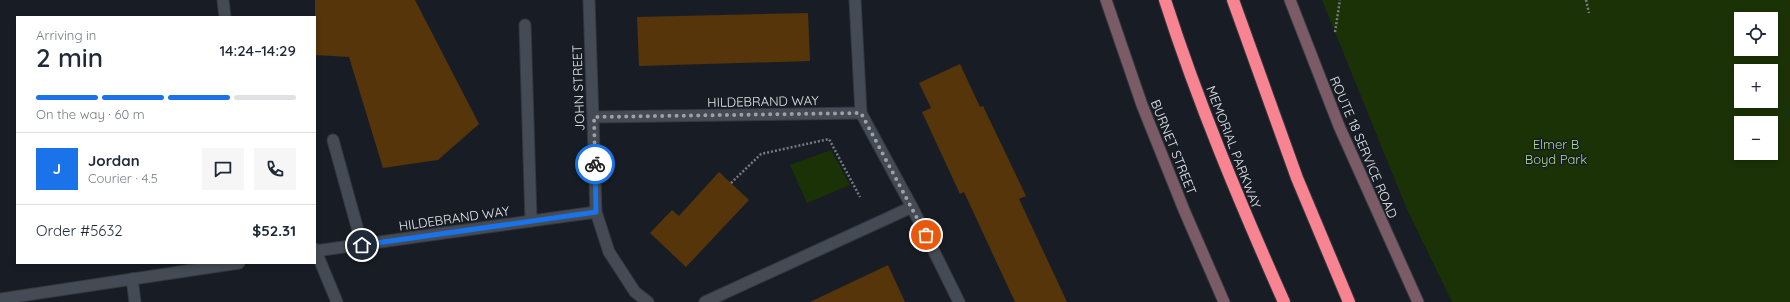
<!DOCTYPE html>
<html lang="en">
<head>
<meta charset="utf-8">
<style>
  :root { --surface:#fff; --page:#f6f6f7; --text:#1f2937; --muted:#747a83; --line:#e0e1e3; --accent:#1a73e8 }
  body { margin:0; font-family:Quicksand,sans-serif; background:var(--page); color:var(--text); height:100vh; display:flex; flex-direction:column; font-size:15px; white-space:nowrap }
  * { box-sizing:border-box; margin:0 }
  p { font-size:13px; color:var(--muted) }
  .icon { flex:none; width:22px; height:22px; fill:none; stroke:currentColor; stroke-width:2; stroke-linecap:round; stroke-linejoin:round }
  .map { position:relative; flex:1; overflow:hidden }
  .side { position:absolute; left:16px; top:16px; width:300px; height:248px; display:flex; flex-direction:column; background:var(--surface); border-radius:0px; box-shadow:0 2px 6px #0003 }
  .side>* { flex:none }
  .tools { position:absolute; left:1734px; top:12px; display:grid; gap:8px }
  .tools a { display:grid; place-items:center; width:44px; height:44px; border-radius:0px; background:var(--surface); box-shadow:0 2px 6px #0003; font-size:20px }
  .pin { position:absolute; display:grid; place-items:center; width:34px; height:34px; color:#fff; margin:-17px; border:2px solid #fff; border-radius:50%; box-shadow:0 1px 4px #0007 }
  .courier { position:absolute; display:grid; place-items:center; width:40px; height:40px; margin:-20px; border:3px solid #1a73e8; border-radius:50%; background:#fff; color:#222; box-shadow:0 1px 5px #0007 }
  .summary em { font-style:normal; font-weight:600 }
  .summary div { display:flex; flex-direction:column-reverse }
  .summary { display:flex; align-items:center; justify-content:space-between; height:68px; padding:0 20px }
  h1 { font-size:26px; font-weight:600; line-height:30px }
  .bar { display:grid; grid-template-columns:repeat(4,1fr); gap:6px 4px; align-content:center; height:48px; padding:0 20px }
  .bar i { height:5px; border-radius:3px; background:var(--line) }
  .bar .selected { background:var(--accent) }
  .bar p { grid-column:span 4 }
  .line { display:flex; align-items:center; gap:10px; padding:0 20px; border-top:1px solid var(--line) }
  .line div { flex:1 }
  .round { display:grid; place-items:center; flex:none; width:42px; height:42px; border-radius:0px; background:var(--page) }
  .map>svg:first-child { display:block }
  .green { fill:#1a3205; fill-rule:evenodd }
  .building { fill:#553509 }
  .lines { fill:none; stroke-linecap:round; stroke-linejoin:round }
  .service-casing { stroke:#35383f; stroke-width:13 }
  .minor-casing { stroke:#35383f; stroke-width:13 }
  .secondary-casing { stroke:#35383f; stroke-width:13 }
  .motorway-casing { stroke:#35383f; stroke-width:14 }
  .path { stroke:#767b82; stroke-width:2.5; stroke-dasharray:2 2; stroke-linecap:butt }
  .service { stroke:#454b54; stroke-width:11 }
  .minor { stroke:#454b54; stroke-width:11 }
  .secondary { stroke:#7b5c66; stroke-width:11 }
  .motorway { stroke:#f88391; stroke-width:12 }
  .done { stroke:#9ca0a7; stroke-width:4; stroke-dasharray:0 7.2 }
  .route { stroke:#1a73e8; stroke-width:5 }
  .labels { text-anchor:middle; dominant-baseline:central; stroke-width:3; stroke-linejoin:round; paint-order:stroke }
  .street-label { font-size:13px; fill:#e3e7ed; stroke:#181d25 }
  .park-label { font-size:13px; fill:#a9db89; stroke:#181d25 }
</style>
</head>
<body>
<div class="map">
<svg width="1790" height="302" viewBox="0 0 1790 302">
  <rect width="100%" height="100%" fill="#181d25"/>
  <!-- green -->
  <g class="green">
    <path d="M1322 0H1790V302H1452L1406 207ZM1741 19H1771V49H1741ZM1741 71H1771V101H1741ZM1741 123H1771V153H1741Z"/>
    <path d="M831 150 850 185 807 203 790 165Z"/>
  </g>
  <!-- building -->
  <g class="building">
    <path d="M315 0H415L479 124 438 160 383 168 349 57 315 55Z"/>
    <path d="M808 13 810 61 639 66 637 17Z"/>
    <path d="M960 64 980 107 983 106 1026 196 1019 199 1067 302H1015L964 192 960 194 922 112 931 108 919 83Z"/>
    <path d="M719 172 749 200 686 267 650 233 672 210 679 216Z"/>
    <path d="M888 265 905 302H810Z"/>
  </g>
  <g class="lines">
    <defs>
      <g id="service">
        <path d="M525 25 531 221"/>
        <path d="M333 140 362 245"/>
        <path d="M132 279 135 302"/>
      </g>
      <g id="minor">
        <path d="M223 0 225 17"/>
        <path d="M589 0 596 212 609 252 635 292 648 302"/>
        <path d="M855 0 861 113 912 207 959 302"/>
        <path d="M594 117 861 113"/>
        <path d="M315 249 337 302"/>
        <path d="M315 251 596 212"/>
        <path d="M0 299 239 263"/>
        <path d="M705 302 912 207"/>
      </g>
      <g id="secondary">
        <path d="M1106 0 1142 105 1184 210 1224 302"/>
        <path d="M1290 0 1339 126 1418 302"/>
      </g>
      <g id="motorway">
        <path d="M1165 0C1198 103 1240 203 1284 302"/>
        <path d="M1233 0 1297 178 1349 302"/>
      </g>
    </defs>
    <!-- service casing -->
    <use href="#service" class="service-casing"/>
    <!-- minor casing -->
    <use href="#minor" class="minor-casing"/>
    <!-- secondary casing -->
    <use href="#secondary" class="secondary-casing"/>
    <!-- motorway casing -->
    <use href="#motorway" class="motorway-casing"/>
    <!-- path -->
    <g class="path">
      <path d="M1586 0 1589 13"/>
      <path d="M1335 32 1340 0"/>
      <path d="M731 183 761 154 829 139 860 197"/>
    </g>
    <!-- service -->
    <use href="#service" class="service"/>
    <!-- minor -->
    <use href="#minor" class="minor"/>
    <!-- secondary -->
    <use href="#secondary" class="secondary"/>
    <!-- motorway -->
    <use href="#motorway" class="motorway"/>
  </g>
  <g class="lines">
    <!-- done -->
    <path class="done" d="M595 164 594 117 861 113 926 235"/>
    <!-- route -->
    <path class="route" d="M362 245 596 212 595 164"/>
  </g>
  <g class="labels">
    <!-- street labels -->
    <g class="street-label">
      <text transform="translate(578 88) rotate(-92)">JOHN STREET</text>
      <text transform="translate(763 101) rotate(-1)">HILDEBRAND WAY</text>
      <text transform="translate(1174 147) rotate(68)">BURNET STREET</text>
      <text transform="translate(1234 147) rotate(69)">MEMORIAL PARKWAY</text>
      <text transform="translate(1364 147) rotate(67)">ROUTE 18 SERVICE ROAD</text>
      <text transform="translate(454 218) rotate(-8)">HILDEBRAND WAY</text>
    </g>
    <!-- park labels -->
    <g class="park-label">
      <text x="1556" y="144">Elmer B<tspan x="1556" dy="15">Boyd Park</tspan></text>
    </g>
  </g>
</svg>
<div class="tools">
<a><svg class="icon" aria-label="locate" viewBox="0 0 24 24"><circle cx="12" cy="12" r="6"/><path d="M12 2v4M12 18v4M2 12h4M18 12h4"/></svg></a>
<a>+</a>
<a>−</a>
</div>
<div class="pin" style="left:926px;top:235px;background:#ea580c"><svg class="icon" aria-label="bag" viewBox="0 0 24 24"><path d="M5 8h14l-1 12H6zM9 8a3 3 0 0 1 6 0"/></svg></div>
<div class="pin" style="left:362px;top:245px;background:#1f2937"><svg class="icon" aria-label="home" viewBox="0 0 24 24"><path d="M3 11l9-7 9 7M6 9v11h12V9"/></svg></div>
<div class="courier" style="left:595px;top:164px"><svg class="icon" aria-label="bike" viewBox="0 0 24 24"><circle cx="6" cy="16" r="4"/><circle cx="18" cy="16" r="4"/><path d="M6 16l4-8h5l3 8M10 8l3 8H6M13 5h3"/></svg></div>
<section class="side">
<div class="summary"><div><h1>2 min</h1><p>Arriving in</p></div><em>14:24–14:29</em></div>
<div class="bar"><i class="selected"></i><i class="selected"></i><i class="selected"></i><i></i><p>On the way · 60 m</p></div>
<div class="line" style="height:72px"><b class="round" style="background:var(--accent);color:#fff">J</b><div><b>Jordan</b><p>Courier · 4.5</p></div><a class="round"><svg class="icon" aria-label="chat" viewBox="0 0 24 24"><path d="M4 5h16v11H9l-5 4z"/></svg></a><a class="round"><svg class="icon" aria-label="phone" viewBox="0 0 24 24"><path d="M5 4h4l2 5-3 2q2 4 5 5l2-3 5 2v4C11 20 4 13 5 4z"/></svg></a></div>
<div class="line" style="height:52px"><div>Order #5632</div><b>$52.31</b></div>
</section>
</div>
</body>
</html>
